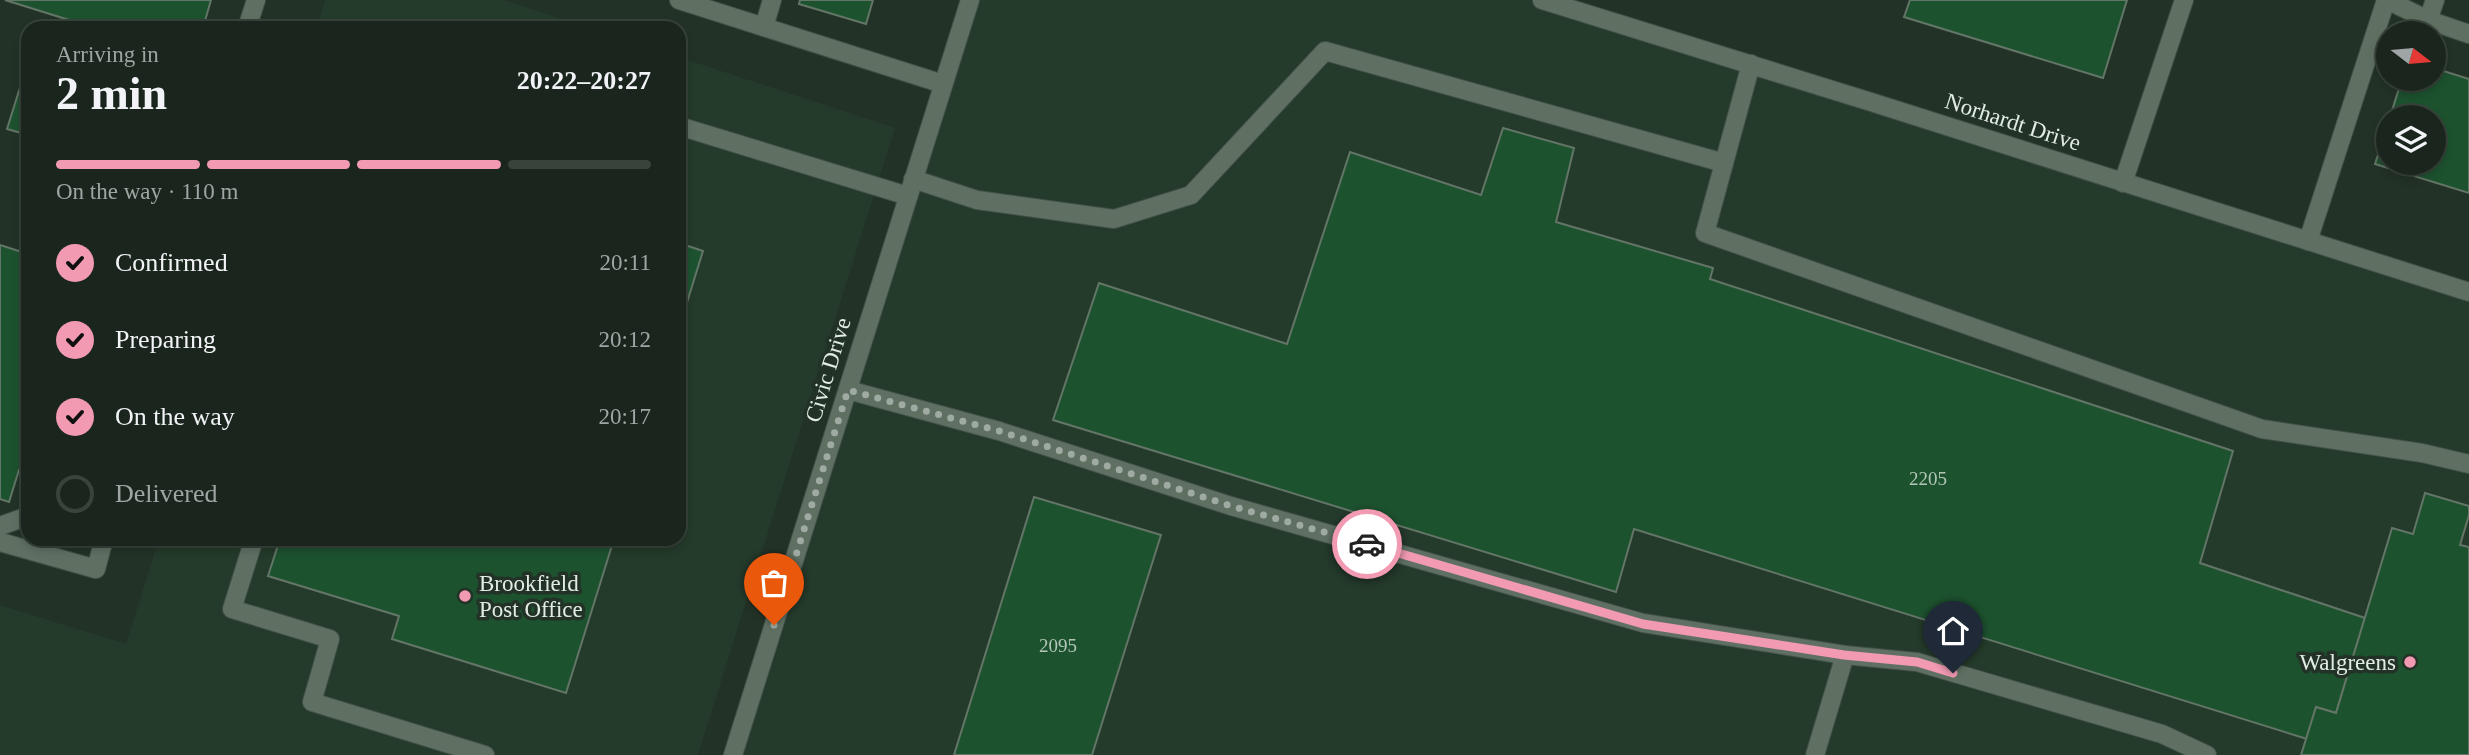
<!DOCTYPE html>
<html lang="en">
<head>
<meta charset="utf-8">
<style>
  :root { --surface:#1a261d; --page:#27322a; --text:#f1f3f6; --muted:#9fa5a4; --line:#38433b; --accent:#f19ab2 }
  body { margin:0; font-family:"Times New Roman",serif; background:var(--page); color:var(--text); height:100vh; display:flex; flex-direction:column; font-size:26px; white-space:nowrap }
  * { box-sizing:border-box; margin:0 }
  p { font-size:23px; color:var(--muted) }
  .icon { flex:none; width:38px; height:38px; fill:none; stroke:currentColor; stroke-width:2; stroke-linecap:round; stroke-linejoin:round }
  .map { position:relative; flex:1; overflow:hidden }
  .drawer { position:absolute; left:21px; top:21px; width:665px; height:525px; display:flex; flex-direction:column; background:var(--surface); border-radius:21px; box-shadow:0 4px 10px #0003,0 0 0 2px var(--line) }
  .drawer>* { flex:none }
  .needle { width:46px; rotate:106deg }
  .controls { position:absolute; left:2376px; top:21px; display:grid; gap:14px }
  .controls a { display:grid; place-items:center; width:70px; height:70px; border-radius:50%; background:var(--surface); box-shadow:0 4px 10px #0003,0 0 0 2px var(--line); font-size:35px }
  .pin { position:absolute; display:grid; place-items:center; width:60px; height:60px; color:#fff; margin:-72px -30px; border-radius:50% 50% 50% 0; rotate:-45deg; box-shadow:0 0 7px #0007 }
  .pin .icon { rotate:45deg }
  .courier { position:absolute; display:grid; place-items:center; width:70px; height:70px; margin:-35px; border:5px solid #f19ab2; border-radius:50%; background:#fff; color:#222; box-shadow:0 2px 9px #0007 }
  .overview em { font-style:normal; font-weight:600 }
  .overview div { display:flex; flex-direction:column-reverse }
  .overview { display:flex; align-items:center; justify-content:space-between; height:119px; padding:0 35px }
  h1 { font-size:46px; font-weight:600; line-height:52px }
  .bar { display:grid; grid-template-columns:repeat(4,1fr); gap:10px 7px; align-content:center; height:84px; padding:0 35px }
  .bar i { height:9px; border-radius:5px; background:var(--line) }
  .bar .current { background:var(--accent) }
  .bar p { grid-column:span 4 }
  ol { padding:0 35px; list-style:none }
  li { display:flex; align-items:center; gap:21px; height:77px }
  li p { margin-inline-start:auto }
  li .icon { padding:7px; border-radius:50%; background:var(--accent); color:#111; stroke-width:4 }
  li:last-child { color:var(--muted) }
  li i { width:38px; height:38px; border:4px solid var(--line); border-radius:50% }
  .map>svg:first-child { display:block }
  .built { fill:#243a2a }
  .building { fill:#1d522f; stroke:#637567; stroke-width:2 }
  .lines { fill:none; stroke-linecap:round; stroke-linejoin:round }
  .lane-casing { stroke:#435146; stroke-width:20 }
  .street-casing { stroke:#435146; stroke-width:20 }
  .lane { stroke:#5f7063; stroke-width:18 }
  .street { stroke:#5f7063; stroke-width:18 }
  .done { stroke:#9faba2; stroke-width:7; stroke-dasharray:0 12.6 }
  .route { stroke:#f19ab2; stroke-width:9 }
  .poi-dot { fill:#f19ab2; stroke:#233227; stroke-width:2.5 }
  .labels { text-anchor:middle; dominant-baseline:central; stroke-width:7; stroke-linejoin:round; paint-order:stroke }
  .number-label { font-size:19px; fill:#b1c6b7 }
  .street-label { font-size:23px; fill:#e2ece4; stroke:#233227 }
  .poi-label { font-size:23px; fill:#e2ece4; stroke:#233227; text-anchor:start }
</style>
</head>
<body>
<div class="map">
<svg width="2469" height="755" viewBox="0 0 2469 755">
  <rect width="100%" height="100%" fill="#233227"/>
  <!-- built -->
  <g class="built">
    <path d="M325 0H504L589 28H316Z"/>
    <path d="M970 0H1542L2469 292V755H733Z"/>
    <path d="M679 57 895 128 698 755H0V605L126 644 159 539H679Z"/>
  </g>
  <!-- building -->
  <g class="building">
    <path d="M5 0H211L203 28H66L69 20Z"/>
    <path d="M800 0H873L866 24 799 4Z"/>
    <path d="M1910 0H2127L2103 78 1904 17Z"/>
    <path d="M28 62V135L7 129Z"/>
    <path d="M2434 68 2469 79V193L2375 164 2389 121V163H2434V117H2390L2402 79H2434Z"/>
    <path d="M1503 128 1574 148 1556 222 1713 268 1710 279 2233 451 2200 563 2365 618 2336 713 2316 707 2307 739 1634 529 1616 592 1053 420 1099 283 1287 344 1350 152 1481 195Z"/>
    <path d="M679 243 703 251 679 328Z"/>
    <path d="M0 245 28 254V473L19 470 9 502 0 499Z"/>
    <path d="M2425 493 2469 506V515L2460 545 2469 547V755H2301L2316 707 2336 713 2392 528 2413 534Z"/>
    <path d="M1034 497 1161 535 1092 755H954Z"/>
    <path d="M280 539H614L566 693 392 639 399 616 268 576Z"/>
  </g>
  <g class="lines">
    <defs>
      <g id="lane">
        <path d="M679 0 943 84"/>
        <path d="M764 27 772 0"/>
        <path d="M247 28 256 0"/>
        <path d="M1751 64 1705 233 2262 429 2422 453 2469 464"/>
        <path d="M679 126 908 196"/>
        <path d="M913 179 977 200 1114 219 1191 195 1325 51 1724 163"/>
        <path d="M848 390 999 431 1231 506 1643 623 1845 655 1917 662 2162 734 2207 755"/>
        <path d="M0 526 28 516"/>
        <path d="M254 539 232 609 330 639 312 702 485 755"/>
        <path d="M0 542 96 569 104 539"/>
        <path d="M1815 755 1845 655"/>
      </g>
      <g id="street">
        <path d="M1542 0 1871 102 2469 292"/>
        <path d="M2387 0 2428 20 2469 34"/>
        <path d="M2428 20 2435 0"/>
        <path d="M2123 183 2184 0"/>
        <path d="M2308 241 2386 0"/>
        <path d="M733 755 970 0"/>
      </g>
    </defs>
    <!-- lane casing -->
    <use href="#lane" class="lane-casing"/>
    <!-- street casing -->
    <use href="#street" class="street-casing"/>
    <!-- lane -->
    <use href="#lane" class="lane"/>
    <!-- street -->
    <use href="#street" class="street"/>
  </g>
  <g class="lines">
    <!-- done -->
    <path class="done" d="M774 625 848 390 999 431 1231 506 1367 544"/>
    <!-- route -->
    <path class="route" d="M1367 544 1643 624 1844 655 1917 662 1953 673"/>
  </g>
  <!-- markers -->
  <g class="poi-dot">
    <circle cx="465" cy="596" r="7"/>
    <circle cx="2410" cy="662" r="7"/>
  </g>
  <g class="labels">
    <!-- number labels -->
    <g class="number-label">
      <text x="1928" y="478">2205</text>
      <text x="1058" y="645">2095</text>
    </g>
    <!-- street labels -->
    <g class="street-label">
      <text transform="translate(2013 122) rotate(18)">Norhardt Drive</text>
      <text transform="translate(828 370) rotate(-73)">Civic Drive</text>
    </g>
    <!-- poi labels -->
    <g class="poi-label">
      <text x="479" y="583">Brookfield<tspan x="479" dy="26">Post Office</tspan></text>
      <text x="2396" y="662" text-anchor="end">Walgreens</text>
    </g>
  </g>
</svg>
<div class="controls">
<a><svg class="needle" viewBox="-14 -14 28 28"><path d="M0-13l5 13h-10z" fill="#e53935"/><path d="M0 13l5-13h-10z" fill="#9fa5a4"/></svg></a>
<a><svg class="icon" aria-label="layers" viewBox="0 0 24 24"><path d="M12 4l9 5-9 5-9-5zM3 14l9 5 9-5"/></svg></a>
</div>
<div class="pin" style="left:774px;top:625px;background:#ea580c"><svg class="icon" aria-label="bag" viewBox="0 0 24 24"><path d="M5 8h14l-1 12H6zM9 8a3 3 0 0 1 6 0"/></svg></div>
<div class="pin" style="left:1953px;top:673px;background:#1f2937"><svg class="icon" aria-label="home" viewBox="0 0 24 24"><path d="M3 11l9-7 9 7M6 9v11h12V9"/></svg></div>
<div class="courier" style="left:1367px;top:544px"><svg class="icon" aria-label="car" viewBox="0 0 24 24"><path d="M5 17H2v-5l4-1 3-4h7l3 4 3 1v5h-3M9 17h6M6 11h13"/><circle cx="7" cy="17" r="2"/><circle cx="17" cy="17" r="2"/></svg></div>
<section class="drawer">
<div class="overview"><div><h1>2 min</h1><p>Arriving in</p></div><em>20:22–20:27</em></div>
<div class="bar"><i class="current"></i><i class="current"></i><i class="current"></i><i></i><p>On the way · 110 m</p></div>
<ol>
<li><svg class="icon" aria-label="check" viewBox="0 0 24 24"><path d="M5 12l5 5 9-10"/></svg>Confirmed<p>20:11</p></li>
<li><svg class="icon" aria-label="check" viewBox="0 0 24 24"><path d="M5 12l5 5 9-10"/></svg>Preparing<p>20:12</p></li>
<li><svg class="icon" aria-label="check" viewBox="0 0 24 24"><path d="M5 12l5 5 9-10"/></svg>On the way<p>20:17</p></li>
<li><i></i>Delivered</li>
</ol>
</section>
</div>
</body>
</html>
